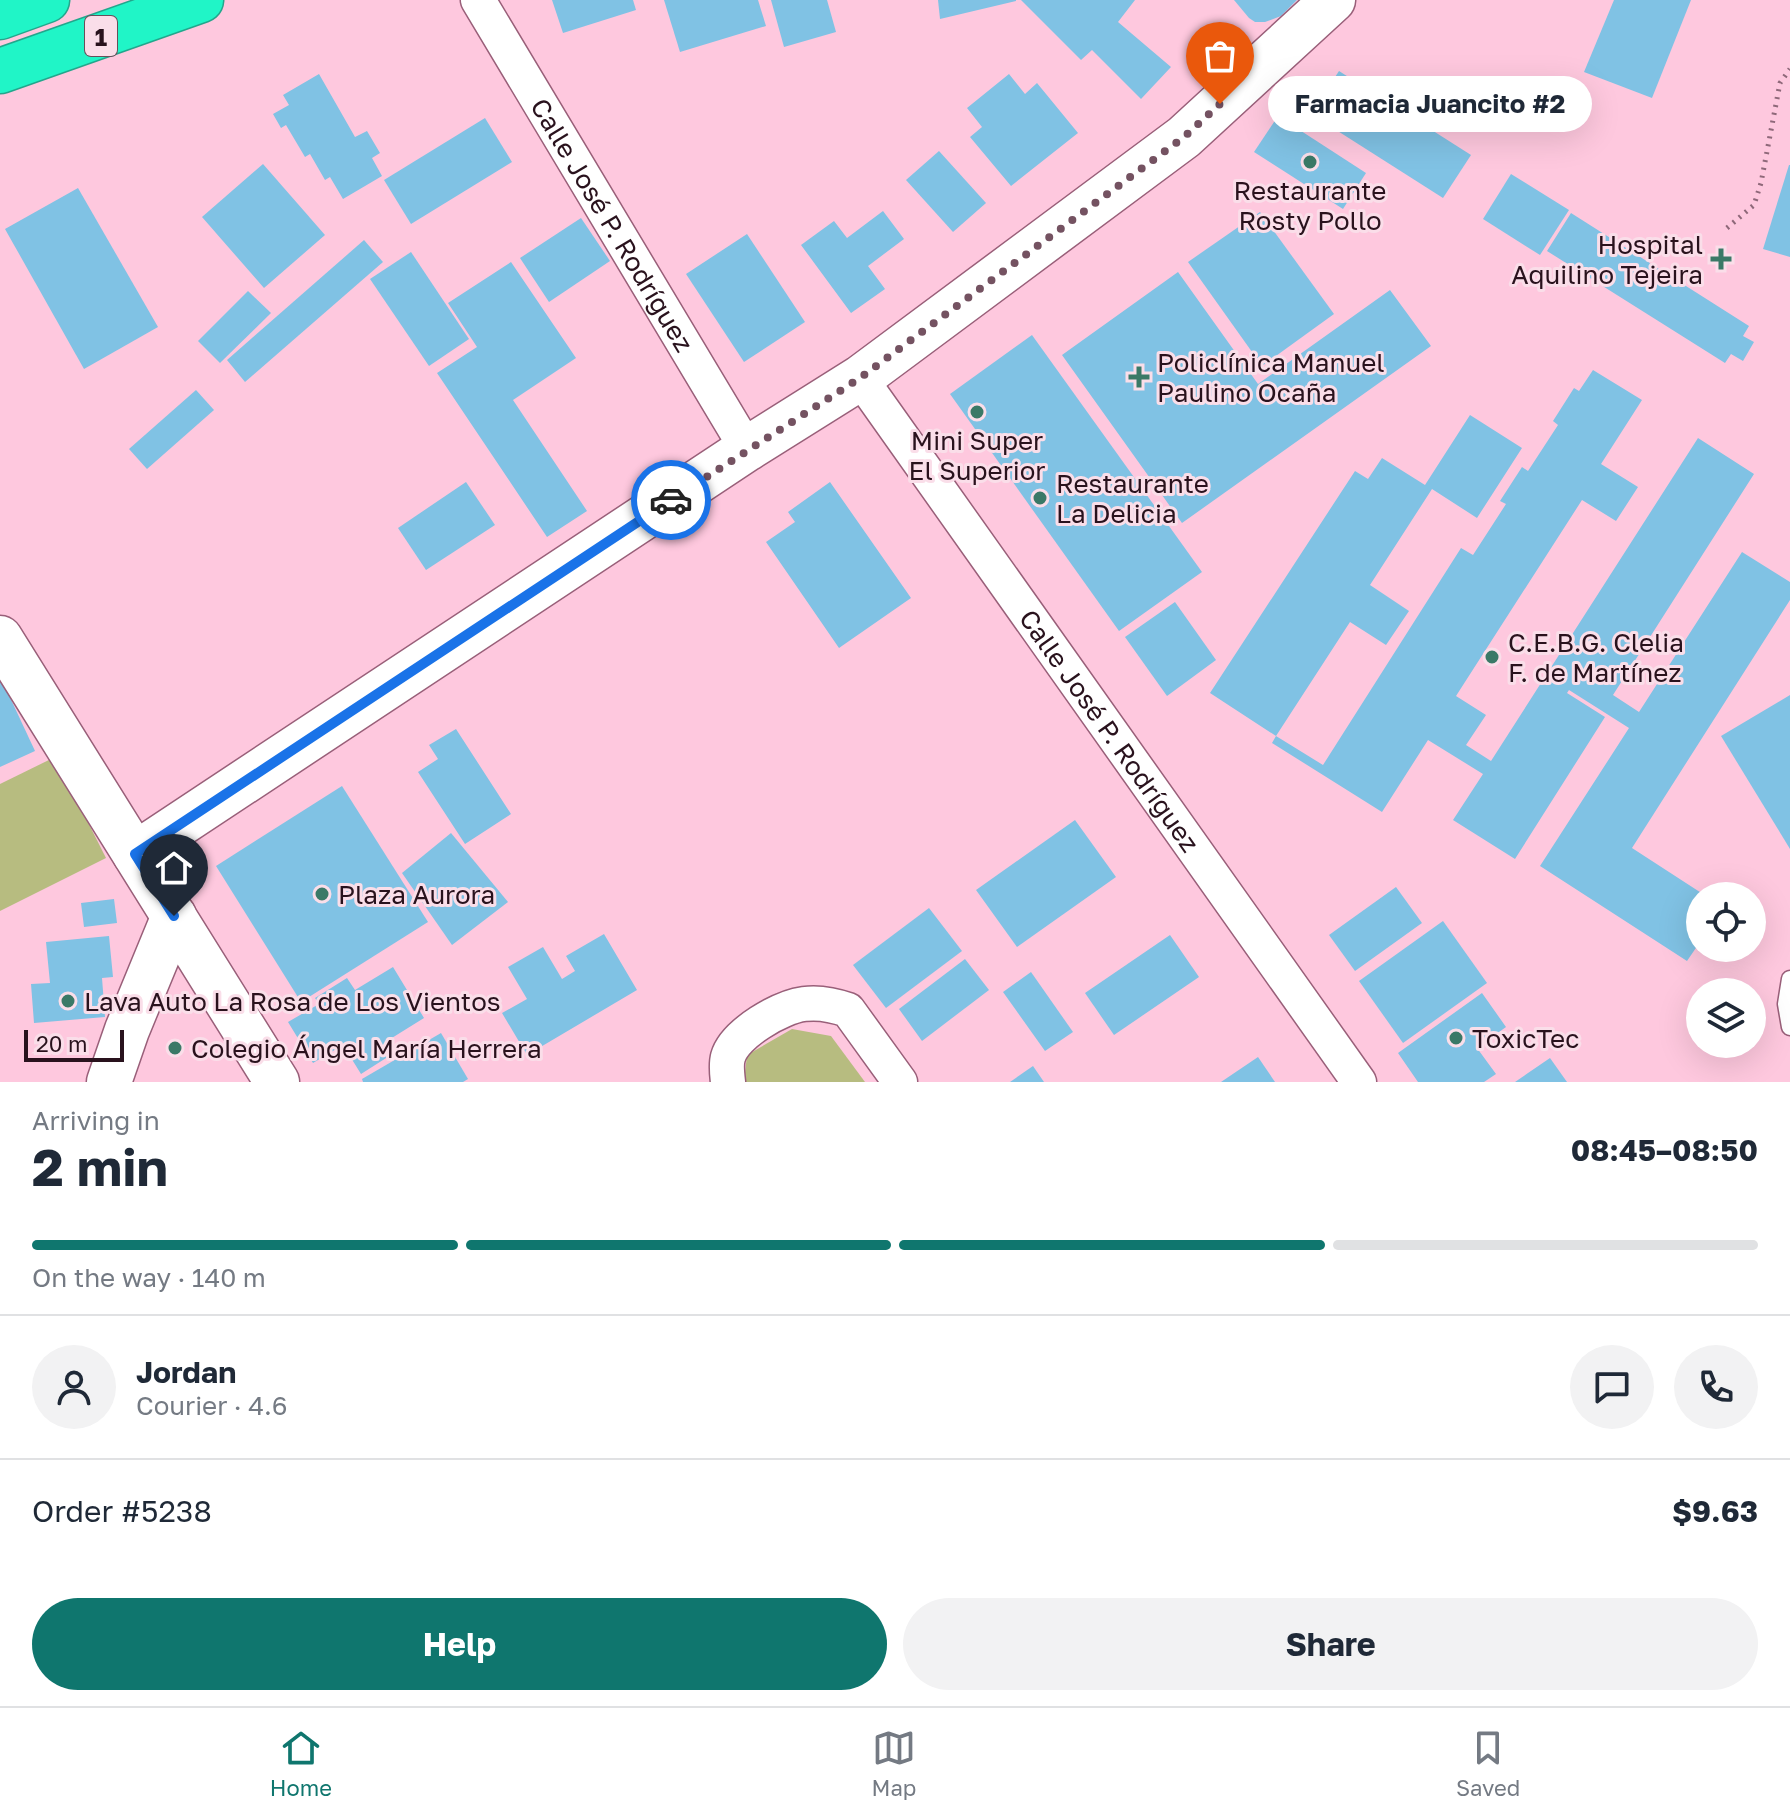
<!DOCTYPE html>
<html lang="en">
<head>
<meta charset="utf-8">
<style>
  :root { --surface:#fff; --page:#f2f2f3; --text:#1f2937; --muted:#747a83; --line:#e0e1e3; --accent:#0f766e }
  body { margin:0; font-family:"Golos Text",sans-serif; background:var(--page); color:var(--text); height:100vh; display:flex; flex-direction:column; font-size:30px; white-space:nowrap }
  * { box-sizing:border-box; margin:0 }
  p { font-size:26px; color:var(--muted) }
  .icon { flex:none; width:44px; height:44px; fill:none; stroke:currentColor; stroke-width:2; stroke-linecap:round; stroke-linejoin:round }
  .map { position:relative; height:1082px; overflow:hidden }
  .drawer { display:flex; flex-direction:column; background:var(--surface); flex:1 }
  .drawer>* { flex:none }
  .controls { position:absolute; left:1686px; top:882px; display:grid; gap:16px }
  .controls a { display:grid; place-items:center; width:80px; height:80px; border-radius:50%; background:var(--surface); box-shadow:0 8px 32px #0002; font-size:40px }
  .scale { position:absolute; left:24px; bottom:20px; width:100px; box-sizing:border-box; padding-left:8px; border:4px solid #29121d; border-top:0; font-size:22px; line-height:28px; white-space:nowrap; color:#29121d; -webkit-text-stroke:6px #fadee9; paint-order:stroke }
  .pin { position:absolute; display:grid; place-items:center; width:68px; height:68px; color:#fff; margin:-82px -34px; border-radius:50% 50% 50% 0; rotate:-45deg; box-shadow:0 0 8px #0007 }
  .pin .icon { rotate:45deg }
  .courier { position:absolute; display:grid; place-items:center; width:80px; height:80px; margin:-40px; border:6px solid #1a73e8; border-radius:50%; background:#fff; color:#222; box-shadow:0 2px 10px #0007 }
  .bubble { position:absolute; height:56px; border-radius:28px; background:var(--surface); box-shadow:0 8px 32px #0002; font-size:26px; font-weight:700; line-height:56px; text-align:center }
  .head em { font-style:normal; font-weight:700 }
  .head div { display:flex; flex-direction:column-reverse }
  .head { display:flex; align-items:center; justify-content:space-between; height:136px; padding:0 32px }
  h1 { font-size:52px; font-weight:700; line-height:60px }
  .bar { display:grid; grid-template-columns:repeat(4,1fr); gap:12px 8px; align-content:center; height:96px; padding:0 32px }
  .bar i { height:10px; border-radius:6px; background:var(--line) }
  .bar .current { background:var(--accent) }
  .bar p { grid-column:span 4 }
  .line { display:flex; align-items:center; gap:20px; padding:0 32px; border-top:2px solid var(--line) }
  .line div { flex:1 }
  .round { display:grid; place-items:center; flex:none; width:84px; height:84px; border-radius:42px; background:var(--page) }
  .action { display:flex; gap:16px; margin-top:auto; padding:16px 32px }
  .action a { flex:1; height:92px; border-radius:48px; background:var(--accent); color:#fff; font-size:32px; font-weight:700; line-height:92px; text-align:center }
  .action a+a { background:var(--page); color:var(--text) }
  .dock { display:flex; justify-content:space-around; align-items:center; height:112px; border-top:2px solid var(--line); background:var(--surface); font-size:22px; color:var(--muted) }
  .dock a { display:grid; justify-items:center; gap:4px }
  .dock .current { color:var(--accent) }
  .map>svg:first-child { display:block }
  .green { fill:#b7bc80 }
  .building { fill:#80c2e4 }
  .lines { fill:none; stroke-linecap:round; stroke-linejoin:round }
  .lane-casing { stroke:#995f79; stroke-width:19 }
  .street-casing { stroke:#995f79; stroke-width:37 }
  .secondary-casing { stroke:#995f79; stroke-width:47 }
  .highway-casing { stroke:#23a68c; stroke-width:47 }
  .path { stroke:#8e6879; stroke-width:5; stroke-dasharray:2 6; stroke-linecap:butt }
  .lane { stroke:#fff; stroke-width:16 }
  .street { stroke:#fff; stroke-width:34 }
  .secondary { stroke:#fff; stroke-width:44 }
  .highway { stroke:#20f5c7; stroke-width:44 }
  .done { stroke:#745261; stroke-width:8; stroke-dasharray:0 14.4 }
  .route { stroke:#1a73e8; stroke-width:10 }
  .poi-dot { fill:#3a7967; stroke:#fadee9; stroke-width:3 }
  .labels { text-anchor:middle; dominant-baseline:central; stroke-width:6; stroke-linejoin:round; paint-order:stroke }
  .shield { fill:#fadee9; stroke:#684f5a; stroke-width:2 }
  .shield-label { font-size:24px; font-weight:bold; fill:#29121d }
  .poi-label { font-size:26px; fill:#29121d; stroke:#fadee9; text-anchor:start }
  .street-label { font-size:26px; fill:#29121d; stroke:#fadee9 }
</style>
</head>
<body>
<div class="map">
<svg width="1790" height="1082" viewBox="0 0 1790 1082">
  <rect width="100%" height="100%" fill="#fec8de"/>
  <!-- green -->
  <g class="green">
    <path d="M55 757 106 858 0 911V784Z"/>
    <path d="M792 1029 831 1036 865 1082H744L747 1055Z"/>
  </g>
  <!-- building -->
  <g class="building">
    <path d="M552 0H633L636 10 563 33Z"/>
    <path d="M664 0H758L766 26 680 52Z"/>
    <path d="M771 0H827L836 32 784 47Z"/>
    <path d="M938 0H1016V1L940 19Z"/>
    <path d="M1021 0H1135L1118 22 1171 67 1141 99 1092 50 1081 60Z"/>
    <path d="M1234 0H1297L1281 16 1265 22H1255L1249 18Z"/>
    <path d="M1614 0H1691L1652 98 1584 72Z"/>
    <path d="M1339 71 1471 155 1443 198 1311 114Z"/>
    <path d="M319 74 355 137 367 131 380 153 372 158 382 176 343 199 330 177 325 180 310 154 305 157 286 125 281 128 273 114 289 105 283 95Z"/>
    <path d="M1009 74 1025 94 1037 83 1078 133 1011 186 970 137 982 127 967 108Z"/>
    <path d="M1278 116 1366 173 1343 209 1254 152Z"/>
    <path d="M485 118 512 162 411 224 384 180Z"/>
    <path d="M939 151 986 203 953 232 906 180Z"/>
    <path d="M263 164 325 235 264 288 202 217Z"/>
    <path d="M1789 165H1790V257L1763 249Z"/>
    <path d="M1511 174 1569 210 1540 255 1483 219Z"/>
    <path d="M78 188 158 327 84 369 5 229Z"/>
    <path d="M883 211 904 239 868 266 885 289 851 313 801 245 834 221 847 238Z"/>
    <path d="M1260 212 1334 314 1262 366 1188 262Z"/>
    <path d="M1571 213 1749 326 1743 336 1754 342 1743 361 1731 354 1725 363 1547 251Z"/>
    <path d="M581 218 610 261 549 302 520 258Z"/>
    <path d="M747 234 805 322 744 362 686 274Z"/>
    <path d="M364 240 383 262 245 382 227 360Z"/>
    <path d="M411 252 469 339 429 366 370 279Z"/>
    <path d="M511 262 576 358 513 400 587 511 547 537 437 373 477 347 448 303Z"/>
    <path d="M1178 272 1258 384 1390 290 1431 346 1182 523 1062 355Z"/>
    <path d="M248 291 271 313 220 363 198 341Z"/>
    <path d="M1032 335 1202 572 1119 631 950 394Z"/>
    <path d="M1593 370 1642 400 1601 464 1638 487 1616 521 1582 500 1456 696 1486 715 1466 745 1491 761 1698 438 1754 474 1613 695 1639 712 1742 552 1790 582V600L1632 848 1706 896H1700V942L1687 961 1540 866 1629 728 1569 690 1567 693 1605 717 1515 859 1453 820 1483 774 1428 740 1382 812 1272 743 1276 736 1210 693 1355 471 1368 479 1382 458 1425 485 1470 415 1522 448 1477 518 1432 489 1370 585 1409 611 1386 645 1350 622 1276 736 1323 765 1461 548 1473 555 1506 504 1500 501 1522 467 1528 471 1558 425 1553 421 1574 388 1579 391Z"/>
    <path d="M196 390 214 410 147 469 129 449Z"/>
    <path d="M466 482 495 525 426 570 398 528Z"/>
    <path d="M830 482 911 598 839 648 766 542 795 522 788 512Z"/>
    <path d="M1175 602 1216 660 1167 696 1125 637Z"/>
    <path d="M0 676 35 751 0 767Z"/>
    <path d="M1790 695V849L1721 736Z"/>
    <path d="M456 729 511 814 465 844 418 772 438 759 429 745Z"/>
    <path d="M342 786 428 922 301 1002 216 866Z"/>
    <path d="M1075 820 1116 877 1017 947 976 890Z"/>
    <path d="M451 833 508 902 452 945 402 873Z"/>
    <path d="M1396 887 1422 923 1355 971 1329 935Z"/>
    <path d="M114 899 117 923 84 927 81 903Z"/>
    <path d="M929 908 962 951 886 1008 853 965Z"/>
    <path d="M1443 921 1487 983 1403 1043 1359 981Z"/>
    <path d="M604 934 637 990 527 1055 502 1013 527 999 508 967 543 947 562 979 575 971 566 956Z"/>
    <path d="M1170 935 1199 977 1114 1035 1085 993Z"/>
    <path d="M109 936 113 977 102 978 105 1017 34 1023 31 984 50 983 46 942Z"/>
    <path d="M965 959 989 990 922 1041 899 1009Z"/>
    <path d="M393 967 424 1018 387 1041 394 1053 361 1074 343 1045 313 1063 288 1022 319 1004 315 998 347 978 355 990Z"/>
    <path d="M1031 972 1073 1032 1045 1051 1003 992Z"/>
    <path d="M1482 993 1506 1027 1477 1048 1496 1074 1484 1082H1418L1398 1053Z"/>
    <path d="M441 1033 468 1079 463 1082H363L362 1079Z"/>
    <path d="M1258 1057 1275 1082H1221Z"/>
    <path d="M1550 1058 1567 1082H1515Z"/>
    <path d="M1033 1066 1044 1082H1010Z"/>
  </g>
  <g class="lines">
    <defs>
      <path id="lane" d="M1790 979 1786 1004 1790 1027"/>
      <g id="street">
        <path id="s1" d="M478 0 747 449"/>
        <path id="s2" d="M860 378 1359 1082"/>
        <path d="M728 1082C727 1074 726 1064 728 1057 735 1033 781 1007 804 1004 819 1002 834 1005 848 1010L900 1082"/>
      </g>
      <g id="secondary">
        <path d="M0 638 277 1082"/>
        <path d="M135 854 747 449 860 378 1184 137 1333 0"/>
        <path d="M109 1082 127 1030 174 916"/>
      </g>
      <g id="highway">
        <path d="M0 17 47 0"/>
        <path d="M0 71 201 0"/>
      </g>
    </defs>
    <!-- lane casing -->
    <use href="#lane" class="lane-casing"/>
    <!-- street casing -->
    <use href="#street" class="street-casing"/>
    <!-- secondary casing -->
    <use href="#secondary" class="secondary-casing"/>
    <!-- highway casing -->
    <use href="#highway" class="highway-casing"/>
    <!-- path -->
    <path class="path" d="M1727 228 1754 205 1761 183 1780 83 1790 69"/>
    <!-- lane -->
    <use href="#lane" class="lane"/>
    <!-- street -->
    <use href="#street" class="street"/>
    <!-- secondary -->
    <use href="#secondary" class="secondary"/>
    <!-- highway -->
    <use href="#highway" class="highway"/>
  </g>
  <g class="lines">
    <!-- done -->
    <path class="done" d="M671 500 860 378 1184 137 1220 104"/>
    <!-- route -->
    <path class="route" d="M174 916 135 854 671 500"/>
  </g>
  <!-- markers -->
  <g class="poi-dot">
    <circle cx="1310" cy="162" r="8"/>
    <path d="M1717 247h8v8h8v8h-8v8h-8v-8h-8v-8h8z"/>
    <path d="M1135 365h8v8h8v8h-8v8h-8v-8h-8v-8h8z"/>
    <circle cx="977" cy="412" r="8"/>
    <circle cx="1040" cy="498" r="8"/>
    <circle cx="1492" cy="657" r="8"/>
    <circle cx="322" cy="894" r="8"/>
    <circle cx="68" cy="1001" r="8"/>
    <circle cx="1456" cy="1038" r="8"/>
    <circle cx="175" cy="1048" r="8"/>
  </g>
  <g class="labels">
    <!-- shield labels -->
    <rect class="shield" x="85" y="16" width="32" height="40" rx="6"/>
    <g class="shield-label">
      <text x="101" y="36">1</text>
    </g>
    <!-- poi labels -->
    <g class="poi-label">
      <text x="1310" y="190" text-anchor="middle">Restaurante<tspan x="1310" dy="30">Rosty Pollo</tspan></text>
      <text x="1703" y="244" text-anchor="end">Hospital<tspan x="1703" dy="30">Aquilino Tejeira</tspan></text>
      <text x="1157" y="362">Policlínica Manuel<tspan x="1157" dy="30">Paulino Ocaña</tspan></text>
      <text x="977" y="440" text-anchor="middle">Mini Super<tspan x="977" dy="30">El Superior</tspan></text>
      <text x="1056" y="483">Restaurante<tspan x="1056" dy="30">La Delicia</tspan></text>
      <text x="1508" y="642">C.E.B.G. Clelia<tspan x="1508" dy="30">F. de Martínez</tspan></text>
      <text x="338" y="894">Plaza Aurora</text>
      <text x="84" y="1001">Lava Auto La Rosa de Los Vientos</text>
      <text x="1472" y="1038">ToxicTec</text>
      <text x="191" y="1048">Colegio Ángel María Herrera</text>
    </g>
    <!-- street labels -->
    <g class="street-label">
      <text stroke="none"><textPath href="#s1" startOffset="262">Calle José P. Rodríguez</textPath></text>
      <text stroke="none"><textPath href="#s2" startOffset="432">Calle José P. Rodríguez</textPath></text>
    </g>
  </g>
</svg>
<div class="controls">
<a><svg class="icon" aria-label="locate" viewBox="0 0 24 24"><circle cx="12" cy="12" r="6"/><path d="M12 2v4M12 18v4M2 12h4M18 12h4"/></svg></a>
<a><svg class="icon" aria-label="layers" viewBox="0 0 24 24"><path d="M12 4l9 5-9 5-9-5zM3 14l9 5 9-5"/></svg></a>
</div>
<div class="scale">20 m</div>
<div class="pin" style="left:1220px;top:104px;background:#ea580c"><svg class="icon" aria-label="bag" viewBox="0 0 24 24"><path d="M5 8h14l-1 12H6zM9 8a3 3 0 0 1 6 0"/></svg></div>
<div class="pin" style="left:174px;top:916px;background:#1f2937"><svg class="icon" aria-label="home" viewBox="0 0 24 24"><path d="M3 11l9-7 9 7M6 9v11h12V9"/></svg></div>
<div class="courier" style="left:671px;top:500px"><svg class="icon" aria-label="car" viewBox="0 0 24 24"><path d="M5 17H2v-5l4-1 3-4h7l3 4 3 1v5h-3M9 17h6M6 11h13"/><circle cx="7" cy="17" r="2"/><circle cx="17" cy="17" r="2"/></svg></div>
<div class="bubble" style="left:1268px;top:76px;width:324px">Farmacia Juancito #2</div>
</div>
<section class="drawer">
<div class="head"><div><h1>2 min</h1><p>Arriving in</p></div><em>08:45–08:50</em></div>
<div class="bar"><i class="current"></i><i class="current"></i><i class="current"></i><i></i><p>On the way · 140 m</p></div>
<div class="line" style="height:144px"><a class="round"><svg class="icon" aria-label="person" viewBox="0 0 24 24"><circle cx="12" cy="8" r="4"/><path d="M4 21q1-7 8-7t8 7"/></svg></a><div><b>Jordan</b><p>Courier · 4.6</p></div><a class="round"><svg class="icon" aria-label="chat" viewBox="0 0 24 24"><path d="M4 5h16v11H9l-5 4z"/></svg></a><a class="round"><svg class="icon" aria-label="phone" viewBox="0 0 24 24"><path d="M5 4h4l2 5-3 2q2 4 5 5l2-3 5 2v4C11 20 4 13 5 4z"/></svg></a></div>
<div class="line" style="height:104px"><div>Order #5238</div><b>$9.63</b></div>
<div class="action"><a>Help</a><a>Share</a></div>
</section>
<nav class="dock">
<a class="current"><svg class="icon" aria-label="home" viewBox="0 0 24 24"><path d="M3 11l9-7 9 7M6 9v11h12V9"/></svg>Home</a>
<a><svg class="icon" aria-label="map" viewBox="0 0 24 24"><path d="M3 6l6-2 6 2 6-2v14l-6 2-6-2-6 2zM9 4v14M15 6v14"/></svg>Map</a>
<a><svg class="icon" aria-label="saved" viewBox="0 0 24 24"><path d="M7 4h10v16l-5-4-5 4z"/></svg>Saved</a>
</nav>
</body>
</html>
